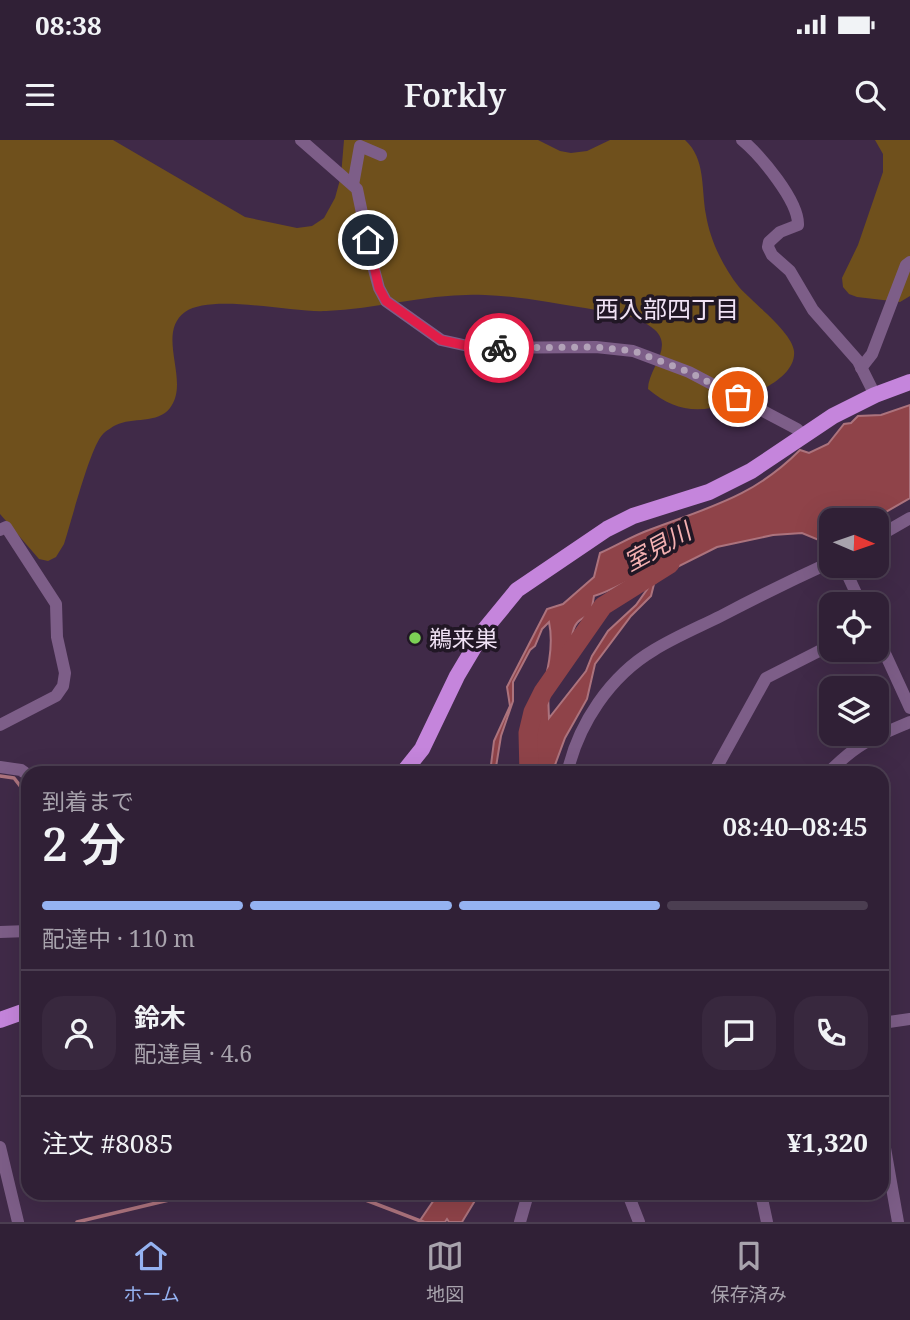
<!DOCTYPE html>
<html lang="ja">
<head>
<meta charset="utf-8">
<style>
  :root { --surface:#302036; --page:#38283e; --text:#f1f3f6; --muted:#a8a3ad; --line:#4b3e51; --accent:#95b2f1 }
  body { margin:0; font-family:"Noto Serif","Noto Sans JP",serif; background:var(--page); color:var(--text); height:100vh; display:flex; flex-direction:column; font-size:26px; white-space:nowrap }
  * { box-sizing:border-box; margin:0 }
  p { font-size:23px; color:var(--muted) }
  .icon { flex:none; width:38px; height:38px; fill:none; stroke:currentColor; stroke-width:2; stroke-linecap:round; stroke-linejoin:round }
  .map { position:relative; flex:1; overflow:hidden }
  .details { position:absolute; left:21px; top:626px; width:868px; height:434px; display:flex; flex-direction:column; background:var(--surface); border-radius:21px; box-shadow:0 7px 28px #0002,0 0 0 2px var(--line) }
  .details>* { flex:none }
  .needle { width:46px; rotate:92deg }
  .tools { position:absolute; left:819px; top:368px; display:grid; gap:14px }
  .tools a { display:grid; place-items:center; width:70px; height:70px; border-radius:14px; background:var(--surface); box-shadow:0 7px 28px #0002,0 0 0 2px var(--line); font-size:35px }
  .pin { position:absolute; display:grid; place-items:center; width:60px; height:60px; color:#fff; margin:-30px; border:4px solid #fff; border-radius:50%; box-shadow:0 2px 7px #0007 }
  .courier { position:absolute; display:grid; place-items:center; width:70px; height:70px; margin:-35px; border:5px solid #e11d48; border-radius:50%; background:#fff; color:#222; box-shadow:0 2px 9px #0007 }
  .head em { font-style:normal; font-weight:600 }
  .head div { display:flex; flex-direction:column-reverse }
  .head { display:flex; align-items:center; justify-content:space-between; height:119px; padding:0 21px }
  h1 { font-size:46px; font-weight:600; line-height:52px }
  .bar { display:grid; grid-template-columns:repeat(4,1fr); gap:10px 7px; align-content:center; height:84px; padding:0 21px }
  .bar i { height:9px; border-radius:5px; background:var(--line) }
  .bar .on { background:var(--accent) }
  .bar p { grid-column:span 4 }
  .line { display:flex; align-items:center; gap:18px; padding:0 21px; border-top:2px solid var(--line) }
  .line div { flex:1 }
  .round { display:grid; place-items:center; flex:none; width:74px; height:74px; border-radius:21px; background:var(--page) }
  .status { display:flex; justify-content:space-between; align-items:center; height:49px; padding:0 35px; background:var(--surface); direction:ltr }
  .status svg { height:19px; fill:currentColor }
  header { display:flex; justify-content:space-between; align-items:center; height:91px; padding:0 21px; background:var(--surface); font-size:32px; font-weight:600 }
  .tab-bar { display:flex; justify-content:space-around; align-items:center; height:98px; border-top:2px solid var(--line); background:var(--surface); font-size:19px; color:var(--muted) }
  .tab-bar a { display:grid; justify-items:center; gap:4px }
  .tab-bar .on { color:var(--accent) }
  .map>svg:first-child { display:block }
  .green { fill:#6f501c }
  .water { fill:#8f4349; stroke:#ac737d; stroke-width:2; fill-rule:evenodd }
  .lines { fill:none; stroke-linecap:round; stroke-linejoin:round }
  .stream { stroke:#ac737d; stroke-width:3.5 }
  .river { stroke:#8f4349; stroke-width:19 }
  .minor { stroke:#7d5e88; stroke-width:12 }
  .major { stroke:#c585dc; stroke-width:16 }
  .done { stroke:#b2a2b8; stroke-width:7; stroke-dasharray:0 12.6 }
  .route { stroke:#e11d48; stroke-width:9 }
  .poi-dot { fill:#7cd155; stroke:#211725; stroke-width:2.5 }
  .labels { text-anchor:middle; dominant-baseline:central; stroke-width:7; stroke-linejoin:round; paint-order:stroke }
  .poi-label { font-size:23px; fill:#f0e2f5; stroke:#211725; text-anchor:start }
  .neighbourhood-label { font-size:24px; fill:#f0e2f5; stroke:#211725 }
  .water-label { font-size:24px; font-style:italic; fill:#f4b0b1; stroke:#211725 }
</style>
</head>
<body>
<div class="status"><b>08:38</b><svg viewBox="0 0 49 12"><path d="M0 12V9h3v3zM5 12V6h3v6zM10 12V3h3v9zM15 12V0h3v12zM26 1h20v11H26zM47 4h2v5h-2z"/></svg></div>
<header><svg class="icon" aria-label="menu" viewBox="0 0 24 24"><path d="M4 6h16M4 12h16M4 18h16"/></svg>Forkly<svg class="icon" aria-label="search" viewBox="0 0 24 24"><circle cx="10" cy="10" r="6"/><path d="M15 15l6 6"/></svg></header>
<div class="map">
<svg width="910" height="1082" viewBox="0 0 910 1082">
  <rect width="100%" height="100%" fill="#402a48"/>
  <!-- green -->
  <g class="green">
    <path d="M0 0H113L245 77 297 88 312 86 324 78 335 58 341 36 344 0H538L560 11 571 13 587 11 610 0H685C706 19 701 48 706 75 710 100 723 127 739 147 752 162 792 192 794 211 797 239 748 257 727 264 696 274 673 270 648 249 648 229 674 208 655 190 638 174 607 172 585 168 552 163 518 156 485 155 432 152 379 169 326 171 292 173 212 153 185 172 155 194 191 241 170 268 158 284 132 277 116 285 112 287 106 291 103 294 90 307 71 383 64 404L56 417 48 421 39 419 0 374Z"/>
    <path d="M875 0H910V156L900 162 857 157 849 154 843 147 842 138 858 105 883 32V14Z"/>
  </g>
  <!-- water -->
  <g class="water">
    <path d="M910 265V358L872 380H831V402L826 403 802 393 773 395 717 407 671 430 654 444 651 456 631 476 595 524 587 559 565 598 552 633H532C532 618 531 599 534 584 541 551 556 515 549 482L542 489 535 506 530 510 513 542V561L501 596 495 633H490L494 601 510 566 507 547 547 469 563 464 594 437 600 413C616 406 632 396 649 390 709 367 752 358 800 310L809 313 828 304 844 284 851 283 858 276 881 275ZM647 433 653 441 636 465 608 491 592 516 586 531 549 578 548 553C557 541 564 519 570 505 573 498 571 490 577 483 580 479 586 477 591 473L594 456C612 451 629 439 647 433Z"/>
    <path d="M438 1054H479L462 1082H449L447 1079 445 1082H419Z"/>
  </g>
  <g class="lines">
    <!-- stream -->
    <g class="stream">
      <path d="M0 636 14 638 28 656"/>
      <path d="M350 1054 423 1082"/>
      <path d="M77 1082 194 1054"/>
    </g>
    <!-- river -->
    <path class="river" d="M529 634 528 593 533 572 543 552 603 466 670 424"/>
    <!-- minor -->
    <g class="minor">
      <path d="M301 0 357 49 373 126 379 148 386 161 441 200 477 208 596 207 633 211 689 232 797 289 803 295"/>
      <path d="M742 0C760 15 799 61 798 85L780 92 769 102 768 107 772 115 790 131 813 170 858 221 875 255"/>
      <path d="M353 45 360 6 381 15"/>
      <path d="M861 228 872 214 906 125 910 122"/>
      <path d="M0 390 6 387 56 464 57 497 65 533 63 546 56 556 0 585"/>
      <path d="M877 397 910 378"/>
      <path d="M843 425 861 464"/>
      <path d="M877 496 910 568"/>
      <path d="M0 627 21 630 28 635"/>
      <path d="M567 634C578 584 610 536 654 510 675 497 699 487 721 476 757 457 794 439 831 422"/>
      <path d="M713 634 766 538 831 505"/>
      <path d="M827 634C857 603 872 598 910 582"/>
      <path d="M0 792 28 791"/>
      <path d="M882 883 910 879"/>
      <path d="M882 991 898 1082"/>
      <path d="M0 1007 18 1082"/>
      <path d="M628 1054 639 1082"/>
      <path d="M761 1054 767 1082"/>
      <path d="M520 1082 528 1054"/>
    </g>
    <!-- major -->
    <g class="major">
      <path d="M402 634 422 609 457 536 485 489 517 450 607 389 633 376 709 352 751 331 833 276 875 255 910 242"/>
      <path d="M0 880 28 870"/>
    </g>
  </g>
  <g class="lines">
    <!-- done -->
    <path class="done" d="M499 208 596 207 634 211 689 232 738 257"/>
    <!-- route -->
    <path class="route" d="M368 100 379 148 386 161 441 200 477 208H499"/>
  </g>
  <!-- markers -->
  <circle class="poi-dot" cx="415" cy="498" r="7"/>
  <g class="labels">
    <!-- poi labels -->
    <g class="poi-label">
      <text x="429" y="498">鵜来巣</text>
    </g>
    <!-- neighbourhood labels -->
    <g class="neighbourhood-label">
      <text x="667" y="168">西入部四丁目</text>
    </g>
    <!-- water labels -->
    <g class="water-label">
      <text transform="translate(657 406) rotate(-29)">室見川</text>
    </g>
  </g>
</svg>
<div class="tools">
<a><svg class="needle" viewBox="-14 -14 28 28"><path d="M0-13l5 13h-10z" fill="#e53935"/><path d="M0 13l5-13h-10z" fill="#a8a3ad"/></svg></a>
<a><svg class="icon" aria-label="locate" viewBox="0 0 24 24"><circle cx="12" cy="12" r="6"/><path d="M12 2v4M12 18v4M2 12h4M18 12h4"/></svg></a>
<a><svg class="icon" aria-label="layers" viewBox="0 0 24 24"><path d="M12 4l9 5-9 5-9-5zM3 14l9 5 9-5"/></svg></a>
</div>
<div class="pin" style="left:738px;top:257px;background:#ea580c"><svg class="icon" aria-label="bag" viewBox="0 0 24 24"><path d="M5 8h14l-1 12H6zM9 8a3 3 0 0 1 6 0"/></svg></div>
<div class="pin" style="left:368px;top:100px;background:#1f2937"><svg class="icon" aria-label="home" viewBox="0 0 24 24"><path d="M3 11l9-7 9 7M6 9v11h12V9"/></svg></div>
<div class="courier" style="left:499px;top:208px"><svg class="icon" aria-label="bike" viewBox="0 0 24 24"><circle cx="6" cy="16" r="4"/><circle cx="18" cy="16" r="4"/><path d="M6 16l4-8h5l3 8M10 8l3 8H6M13 5h3"/></svg></div>
<section class="details">
<div class="head"><div><h1>2 分</h1><p>到着まで</p></div><em>08:40–08:45</em></div>
<div class="bar"><i class="on"></i><i class="on"></i><i class="on"></i><i></i><p>配達中 · 110 m</p></div>
<div class="line" style="height:126px"><a class="round"><svg class="icon" aria-label="person" viewBox="0 0 24 24"><circle cx="12" cy="8" r="4"/><path d="M4 21q1-7 8-7t8 7"/></svg></a><div><b>鈴木</b><p>配達員 · 4.6</p></div><a class="round"><svg class="icon" aria-label="chat" viewBox="0 0 24 24"><path d="M4 5h16v11H9l-5 4z"/></svg></a><a class="round"><svg class="icon" aria-label="phone" viewBox="0 0 24 24"><path d="M5 4h4l2 5-3 2q2 4 5 5l2-3 5 2v4C11 20 4 13 5 4z"/></svg></a></div>
<div class="line" style="height:91px"><div>注文 #8085</div><b>¥1,320</b></div>
</section>
</div>
<nav class="tab-bar">
<a class="on"><svg class="icon" aria-label="home" viewBox="0 0 24 24"><path d="M3 11l9-7 9 7M6 9v11h12V9"/></svg>ホーム</a>
<a><svg class="icon" aria-label="map" viewBox="0 0 24 24"><path d="M3 6l6-2 6 2 6-2v14l-6 2-6-2-6 2zM9 4v14M15 6v14"/></svg>地図</a>
<a><svg class="icon" aria-label="saved" viewBox="0 0 24 24"><path d="M7 4h10v16l-5-4-5 4z"/></svg>保存済み</a>
</nav>
</body>
</html>
